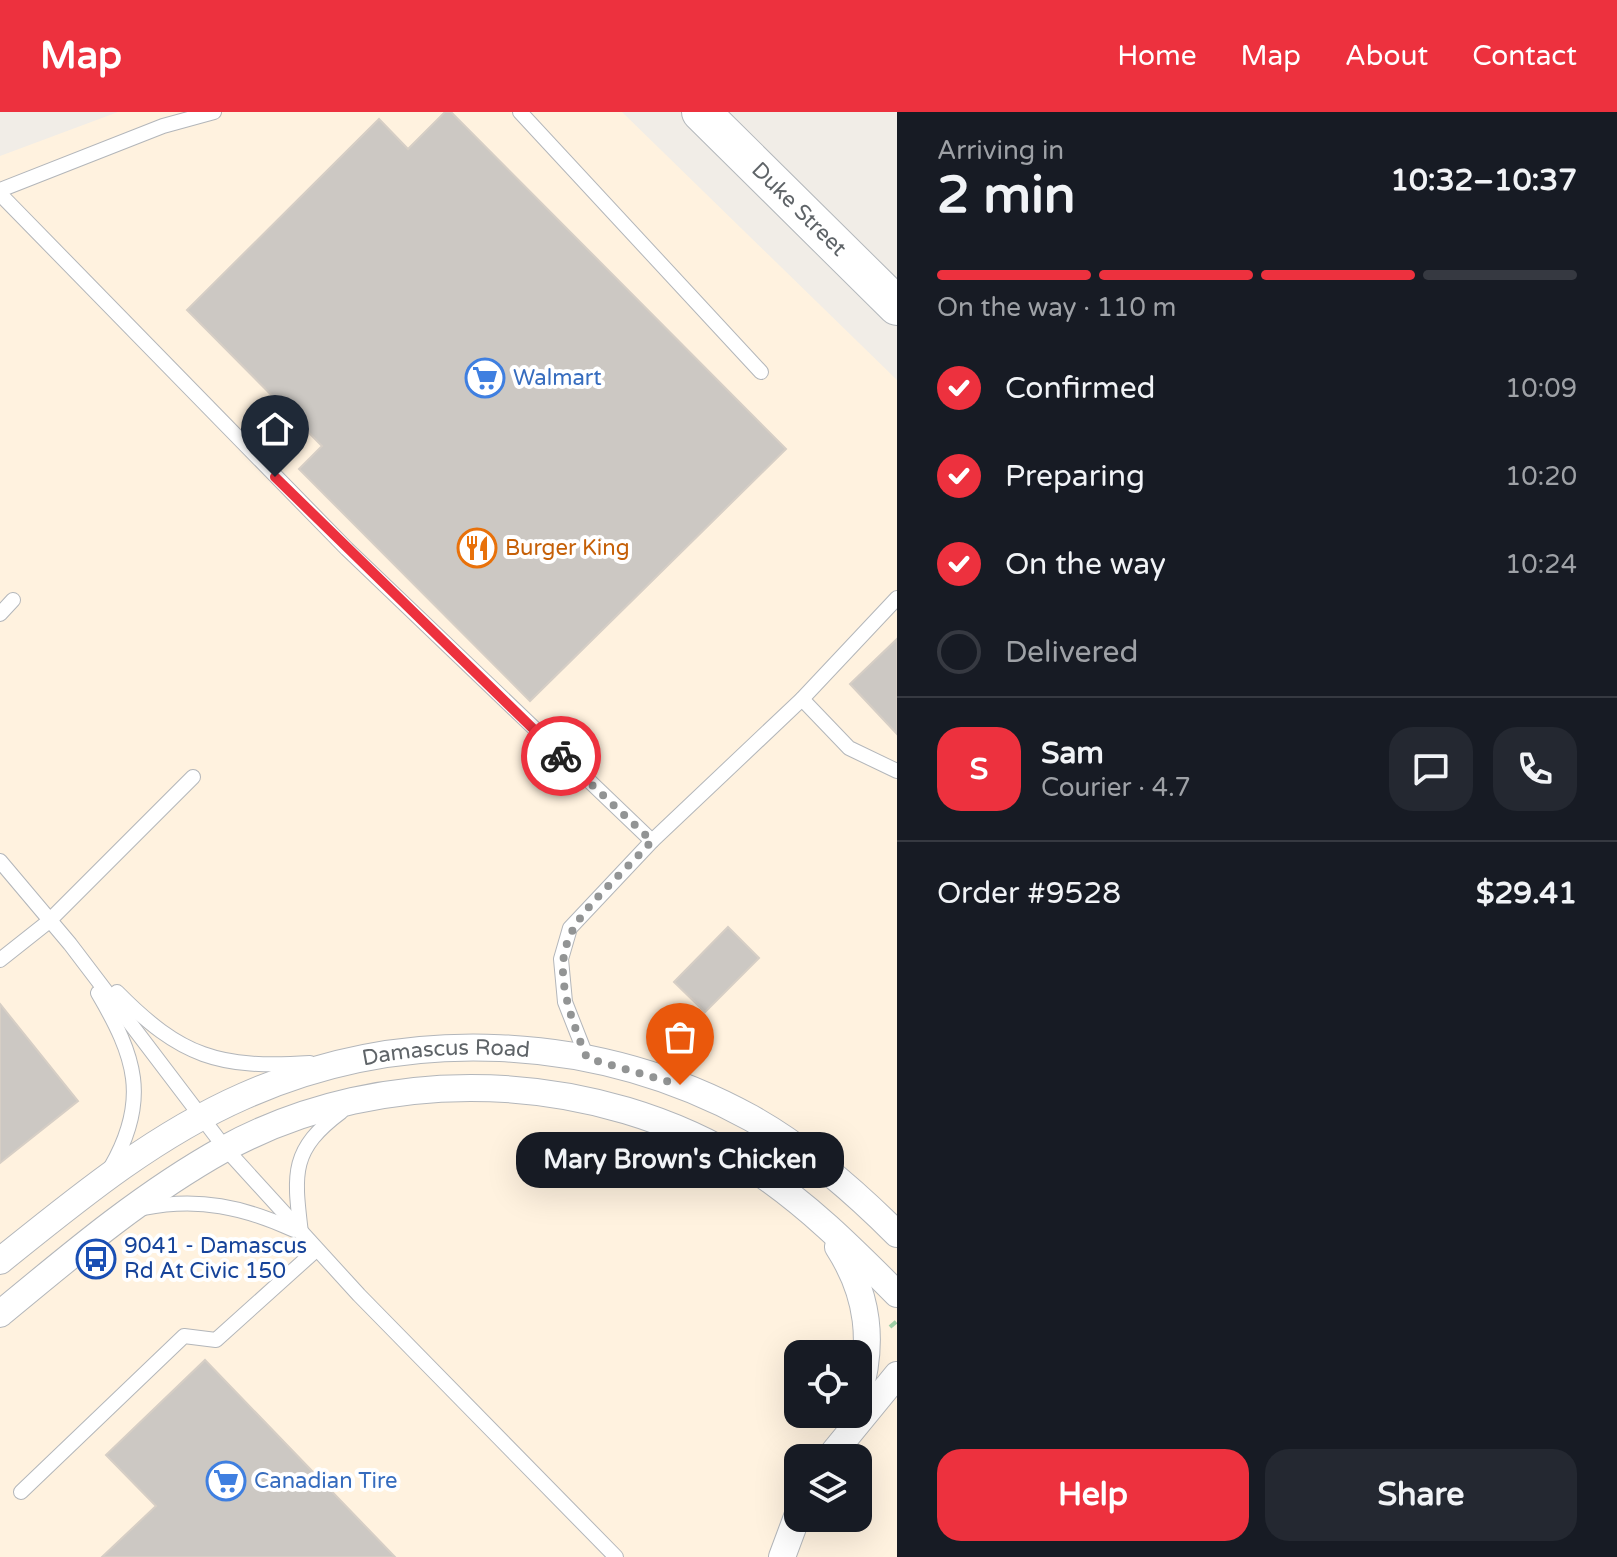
<!DOCTYPE html>
<html lang="en">
<head>
<meta charset="utf-8">
<style>
  :root { --surface:#171b24; --page:#242831; --text:#f1f3f6; --muted:#9ea1a6; --line:#363941; --accent:#ed313e }
  body { margin:0; font-family:"Varela Round",sans-serif; background:var(--page); color:var(--text); height:100vh; display:flex; flex-direction:column; font-size:30px; white-space:nowrap }
  * { box-sizing:border-box; margin:0 }
  p { font-size:26px; color:var(--muted) }
  .icon { flex:none; width:44px; height:44px; fill:none; stroke:currentColor; stroke-width:2; stroke-linecap:round; stroke-linejoin:round }
  .map { position:relative; flex:1; overflow:hidden }
  .side { display:flex; flex-direction:column; background:var(--surface); width:720px }
  .side>* { flex:none }
  .buttons { position:absolute; left:784px; top:1228px; display:grid; gap:16px }
  .buttons a { display:grid; place-items:center; width:88px; height:88px; border-radius:16px; background:var(--surface); box-shadow:0 8px 32px #0002; font-size:40px }
  .pin { position:absolute; display:grid; place-items:center; width:68px; height:68px; color:#fff; margin:-82px -34px; border-radius:50% 50% 50% 0; rotate:-45deg; box-shadow:0 0 8px #0007 }
  .pin .icon { rotate:45deg }
  .courier { position:absolute; display:grid; place-items:center; width:80px; height:80px; margin:-40px; border:6px solid #ed313e; border-radius:50%; background:#fff; color:#222; box-shadow:0 2px 10px #0007 }
  .bubble { position:absolute; height:56px; border-radius:24px; background:var(--surface); box-shadow:0 8px 32px #0002; font-size:26px; font-weight:700; line-height:56px; text-align:center }
  .head em { font-style:normal; font-weight:700 }
  .head div { display:flex; flex-direction:column-reverse }
  .head { display:flex; align-items:center; justify-content:space-between; height:136px; padding:0 40px }
  h1 { font-size:52px; font-weight:700; line-height:60px }
  .bar { display:grid; grid-template-columns:repeat(4,1fr); gap:12px 8px; align-content:center; height:96px; padding:0 40px }
  .bar i { height:10px; border-radius:6px; background:var(--line) }
  .bar .selected { background:var(--accent) }
  .bar p { grid-column:span 4 }
  .line { display:flex; align-items:center; gap:20px; padding:0 40px; border-top:2px solid var(--line) }
  .line div { flex:1 }
  .round { display:grid; place-items:center; flex:none; width:84px; height:84px; border-radius:24px; background:var(--page) }
  ol { padding:0 40px; list-style:none }
  li { display:flex; align-items:center; gap:24px; height:88px }
  li p { margin-inline-start:auto }
  li .icon { padding:8px; border-radius:50%; background:var(--accent); color:#fff; stroke-width:4 }
  li:last-child { color:var(--muted) }
  li i { width:44px; height:44px; border:4px solid var(--line); border-radius:50% }
  .action { display:flex; gap:16px; margin-top:auto; padding:16px 40px }
  .action a { flex:1; height:92px; border-radius:24px; background:var(--accent); color:#fff; font-size:32px; font-weight:700; line-height:92px; text-align:center }
  .action a+a { background:var(--page); color:var(--text) }
  header { display:flex; align-items:center; gap:48px; box-sizing:border-box; height:112px; padding:0 40px; background:var(--accent); color:#fff }
  header strong { font-size:38px }
  nav { display:flex; gap:44px; margin-inline-start:auto; font-size:28px }
  main { display:flex; flex:1; min-height:0 }
  .map>svg:first-child { display:block }
  .commercial { fill:#fff2df; fill-rule:evenodd }
  .building { fill:#ccc8c3; stroke:#d6cec5; stroke-width:2 }
  .lines { fill:none; stroke-linecap:round; stroke-linejoin:round }
  .service-casing { stroke:#b3b6ba; stroke-width:16 }
  .minor-casing { stroke:#b3b6ba; stroke-width:28 }
  .secondary-casing { stroke:#b4b8bc; stroke-width:40 }
  .path { stroke:#a0cfa6; stroke-width:4; stroke-dasharray:8 4; stroke-linecap:butt }
  .service { stroke:#fff; stroke-width:14 }
  .minor { stroke:#fff; stroke-width:26 }
  .secondary { stroke:#fff; stroke-width:38 }
  .done { stroke:#929494; stroke-width:8; stroke-dasharray:0 14.4 }
  .route { stroke:#ed313e; stroke-width:10 }
  .labels { text-anchor:middle; dominant-baseline:central; stroke-width:8; stroke-linejoin:round; paint-order:stroke }
  .street-label { font-size:22px; fill:#5f6468; stroke:#fff }
  .shop-label { font-size:22px; fill:#366cbe; stroke:#fff; text-anchor:start }
  .food-label { font-size:22px; fill:#c56008; stroke:#fff; text-anchor:start }
  .transit-label { font-size:22px; fill:#164399; stroke:#fff; text-anchor:start }
</style>
</head>
<body>
<header>
<strong>Map</strong>
<nav><a>Home</a><a>Map</a><a>About</a><a>Contact</a></nav>
</header>
<main>
<div class="map">
<svg width="897" height="1445" viewBox="0 0 897 1445">
  <rect width="100%" height="100%" fill="#f1ede7"/>
  <!-- commercial -->
  <path class="commercial" d="M118 0H622L897 268V1445H0V44ZM798 1242H858V1302H798ZM798 1346H858V1406H798Z"/>
  <!-- building -->
  <g class="building">
    <path d="M445 0H451L786 337 530 589 299 357 322 334 187 198 379 7 408 37Z"/>
    <path d="M897 527V622L850 572Z"/>
    <path d="M728 815 759 846 705 900 674 870Z"/>
    <path d="M0 892 78 989 0 1051Z"/>
    <path d="M205 1248 395 1445H102L156 1394 106 1343Z"/>
  </g>
  <g class="lines">
    <defs>
      <g id="service">
        <path d="M520 0 761 260"/>
        <path d="M0 78 163 14 214 0"/>
        <path d="M0 82 347 437 652 729"/>
        <path d="M0 502 13 488"/>
        <path d="M802 587 849 636 897 659"/>
        <path d="M0 749 70 832 225 1036 359 1183 616 1445"/>
        <path d="M0 848 48 810 193 665"/>
        <path d="M117 880C181 945 219 957 310 951"/>
        <path d="M98 881C135 944 150 987 111 1055"/>
        <path d="M587 946 565 890 561 847 570 816 652 729 802 587 897 486"/>
        <path d="M144 1096C198 1085 244 1095 294 1118"/>
        <path d="M301 1121C294 1062 290 1038 341 1000"/>
        <path d="M21 1380 184 1224 216 1228 316 1138"/>
      </g>
      <g id="minor">
        <path d="M838 1135C869 1183 874 1231 858 1285"/>
        <path id="s1" d="M0 1149C77 1087 153 1024 244 984 406 912 596 921 751 1006 805 1036 853 1078 897 1122"/>
        <path d="M0 1202C71 1143 143 1082 224 1037 385 949 597 957 751 1055 806 1091 851 1136 897 1182"/>
        <path d="M829 1346 897 1263"/>
        <path d="M782 1445 798 1402"/>
      </g>
      <g id="secondary">
        <path id="s2" d="M701 0 897 194"/>
      </g>
    </defs>
    <!-- service casing -->
    <use href="#service" class="service-casing"/>
    <!-- minor casing -->
    <use href="#minor" class="minor-casing"/>
    <!-- secondary casing -->
    <use href="#secondary" class="secondary-casing"/>
    <!-- path -->
    <path class="path" d="M890 1215 897 1209"/>
    <!-- service -->
    <use href="#service" class="service"/>
    <!-- minor -->
    <use href="#minor" class="minor"/>
    <!-- secondary -->
    <use href="#secondary" class="secondary"/>
  </g>
  <g class="lines">
    <!-- done -->
    <path class="done" d="M561 644 652 729C572 815 535 823 587 946L680 973"/>
    <!-- route -->
    <path class="route" d="M275 365 561 644"/>
  </g>
  <!-- icons -->
  <defs>
    <symbol id="supermarket-ring" viewBox="-11 -11 22 22"><circle r="9.5" fill="#fff" stroke="#3f7fe0" stroke-width="1.5"/><path d="M-6-5.5h2.5l.6 2H6L4.5 2H-2.5L-4.4-4H-6ZM-1.5 3.2a1.3 1.3 0 1 0 .1 0ZM3 3.2a1.3 1.3 0 1 0 .1 0Z" fill="#3f7fe0"/></symbol>
    <symbol id="restaurant-ring" viewBox="-11 -11 22 22"><circle r="9.5" fill="#fff" stroke="#e8710a" stroke-width="1.5"/><path d="M-5-6h1v4h1v-4h1v4h1v-4h1v5L-1.5 .5V6h-2V.5L-5-1ZM5-6V6H3V1.5H1.5Q1.5-4 5-6Z" fill="#e8710a"/></symbol>
    <symbol id="bus-ring" viewBox="-11 -11 22 22"><circle r="9.5" fill="#fff" stroke="#1a4fb4" stroke-width="1.5"/><path d="M-5-6H5V4H4V6H2V4H-2V6H-4V4H-5ZM-3.5-4V0h7V-4ZM-3.5 1.2v1.5H-2V1.2ZM2 1.2v1.5H3.5V1.2Z" fill="#1a4fb4"/></symbol>
  </defs>
  <g fill-rule="evenodd">
    <use href="#supermarket-ring" x="463" y="244" width="44" height="44"/>
    <use href="#restaurant-ring" x="455" y="414" width="44" height="44"/>
    <use href="#bus-ring" x="74" y="1125" width="44" height="44"/>
    <use href="#supermarket-ring" x="204" y="1347" width="44" height="44"/>
  </g>
  <g class="labels">
    <!-- street labels -->
    <g class="street-label">
      <text stroke="none"><textPath href="#s2" startOffset="138">Duke Street</textPath></text>
      <text stroke="none"><textPath href="#s1" startOffset="504">Damascus Road</textPath></text>
    </g>
    <!-- shop labels -->
    <g class="shop-label">
      <text x="513" y="266">Walmart</text>
      <text x="254" y="1369">Canadian Tire</text>
    </g>
    <!-- food labels -->
    <g class="food-label">
      <text x="505" y="436">Burger King</text>
    </g>
    <!-- transit labels -->
    <g class="transit-label">
      <text x="124" y="1134">9041 - Damascus<tspan x="124" dy="25">Rd At Civic 150</tspan></text>
    </g>
  </g>
</svg>
<div class="buttons">
<a><svg class="icon" aria-label="locate" viewBox="0 0 24 24"><circle cx="12" cy="12" r="6"/><path d="M12 2v4M12 18v4M2 12h4M18 12h4"/></svg></a>
<a><svg class="icon" aria-label="layers" viewBox="0 0 24 24"><path d="M12 4l9 5-9 5-9-5zM3 14l9 5 9-5"/></svg></a>
</div>
<div class="pin" style="left:680px;top:973px;background:#ea580c"><svg class="icon" aria-label="bag" viewBox="0 0 24 24"><path d="M5 8h14l-1 12H6zM9 8a3 3 0 0 1 6 0"/></svg></div>
<div class="pin" style="left:275px;top:365px;background:#1f2937"><svg class="icon" aria-label="home" viewBox="0 0 24 24"><path d="M3 11l9-7 9 7M6 9v11h12V9"/></svg></div>
<div class="courier" style="left:561px;top:644px"><svg class="icon" aria-label="bike" viewBox="0 0 24 24"><circle cx="6" cy="16" r="4"/><circle cx="18" cy="16" r="4"/><path d="M6 16l4-8h5l3 8M10 8l3 8H6M13 5h3"/></svg></div>
<div class="bubble" style="left:516px;top:1020px;width:328px">Mary Brown's Chicken</div>
</div>
<section class="side">
<div class="head"><div><h1>2 min</h1><p>Arriving in</p></div><em>10:32–10:37</em></div>
<div class="bar"><i class="selected"></i><i class="selected"></i><i class="selected"></i><i></i><p>On the way · 110 m</p></div>
<ol>
<li><svg class="icon" aria-label="check" viewBox="0 0 24 24"><path d="M5 12l5 5 9-10"/></svg>Confirmed<p>10:09</p></li>
<li><svg class="icon" aria-label="check" viewBox="0 0 24 24"><path d="M5 12l5 5 9-10"/></svg>Preparing<p>10:20</p></li>
<li><svg class="icon" aria-label="check" viewBox="0 0 24 24"><path d="M5 12l5 5 9-10"/></svg>On the way<p>10:24</p></li>
<li><i></i>Delivered</li>
</ol>
<div class="line" style="height:144px"><b class="round" style="background:var(--accent);color:#fff">S</b><div><b>Sam</b><p>Courier · 4.7</p></div><a class="round"><svg class="icon" aria-label="chat" viewBox="0 0 24 24"><path d="M4 5h16v11H9l-5 4z"/></svg></a><a class="round"><svg class="icon" aria-label="phone" viewBox="0 0 24 24"><path d="M5 4h4l2 5-3 2q2 4 5 5l2-3 5 2v4C11 20 4 13 5 4z"/></svg></a></div>
<div class="line" style="height:104px"><div>Order #9528</div><b>$29.41</b></div>
<div class="action"><a>Help</a><a>Share</a></div>
</section>
</main>
</body>
</html>
